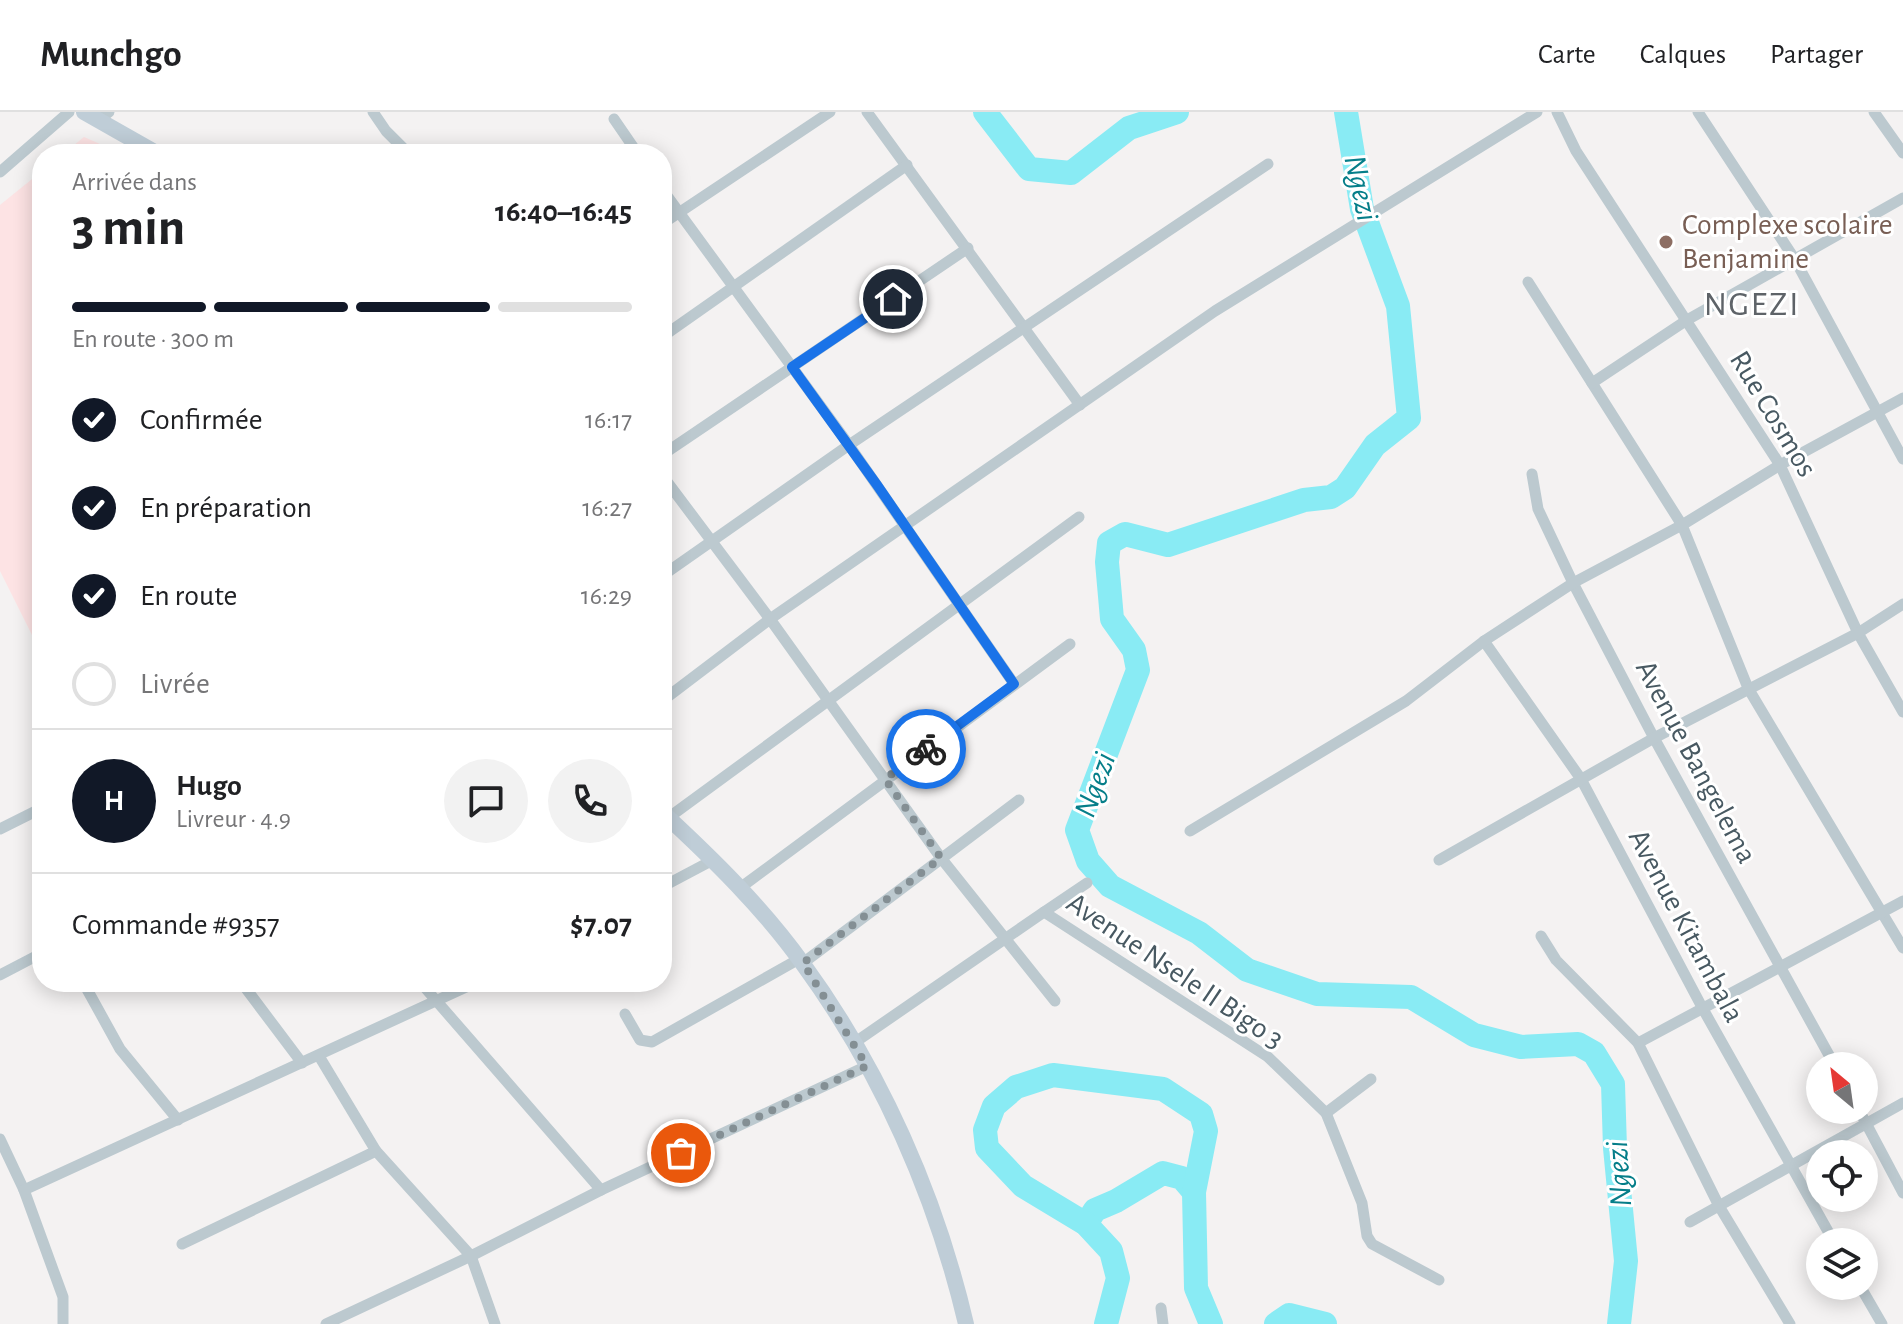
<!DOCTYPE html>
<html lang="fr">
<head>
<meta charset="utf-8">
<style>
  :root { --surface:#fff; --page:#f2f2f2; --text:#202124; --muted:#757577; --line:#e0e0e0; --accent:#111827 }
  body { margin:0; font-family:"Alegreya Sans",sans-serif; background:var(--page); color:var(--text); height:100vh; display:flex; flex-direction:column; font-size:30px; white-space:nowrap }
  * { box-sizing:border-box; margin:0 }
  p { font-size:26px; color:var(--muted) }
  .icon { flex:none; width:44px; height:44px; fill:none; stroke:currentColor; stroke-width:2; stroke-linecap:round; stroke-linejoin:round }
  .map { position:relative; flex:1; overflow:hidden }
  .sheet { position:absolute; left:32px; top:32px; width:640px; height:848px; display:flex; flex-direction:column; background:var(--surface); border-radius:32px; box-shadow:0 4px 20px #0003 }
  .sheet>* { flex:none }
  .needle { width:52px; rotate:331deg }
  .fabs { position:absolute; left:1806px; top:940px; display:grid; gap:16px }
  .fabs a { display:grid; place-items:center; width:72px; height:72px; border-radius:50%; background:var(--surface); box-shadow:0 4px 20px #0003; font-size:40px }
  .pin { position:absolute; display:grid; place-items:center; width:68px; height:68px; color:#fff; margin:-34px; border:4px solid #fff; border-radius:50%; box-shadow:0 2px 8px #0007 }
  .courier { position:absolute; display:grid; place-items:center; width:80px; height:80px; margin:-40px; border:6px solid #1a73e8; border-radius:50%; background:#fff; color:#222; box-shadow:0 2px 10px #0007 }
  .headline em { font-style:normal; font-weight:700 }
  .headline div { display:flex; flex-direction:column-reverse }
  .headline { display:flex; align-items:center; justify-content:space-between; height:136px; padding:0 40px }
  h1 { font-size:52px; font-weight:700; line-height:60px }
  .bar { display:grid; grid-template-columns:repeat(4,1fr); gap:12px 8px; align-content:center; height:96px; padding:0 40px }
  .bar i { height:10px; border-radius:6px; background:var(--line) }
  .bar .selected { background:var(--accent) }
  .bar p { grid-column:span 4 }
  .line { display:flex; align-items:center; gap:20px; padding:0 40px; border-top:2px solid var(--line) }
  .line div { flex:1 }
  .round { display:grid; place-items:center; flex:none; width:84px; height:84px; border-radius:42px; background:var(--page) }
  ol { padding:0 40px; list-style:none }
  li { display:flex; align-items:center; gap:24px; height:88px }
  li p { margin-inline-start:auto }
  li .icon { padding:8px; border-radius:50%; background:var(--accent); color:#fff; stroke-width:4 }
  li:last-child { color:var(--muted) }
  li i { width:44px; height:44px; border:4px solid var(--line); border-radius:50% }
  header { display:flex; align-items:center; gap:48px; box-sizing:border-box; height:112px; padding:0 40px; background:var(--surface); border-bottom:2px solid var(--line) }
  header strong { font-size:38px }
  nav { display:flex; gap:44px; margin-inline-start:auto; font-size:28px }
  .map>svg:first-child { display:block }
  .medical { fill:#fde3e4 }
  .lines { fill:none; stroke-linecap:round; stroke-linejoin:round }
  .river { stroke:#89ebf4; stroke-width:24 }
  .street { stroke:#bcc9cf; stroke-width:11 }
  .secondary { stroke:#bfcdd7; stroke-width:16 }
  .done { stroke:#848f94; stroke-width:8; stroke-dasharray:0 14.4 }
  .route { stroke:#1a73e8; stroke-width:10 }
  .education-dot { fill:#8d6e63; stroke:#fff; stroke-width:3 }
  .labels { text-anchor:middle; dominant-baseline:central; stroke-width:6; stroke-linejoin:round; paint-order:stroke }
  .education-label { font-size:30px; fill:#785e54; stroke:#fff; text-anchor:start }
  .street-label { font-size:30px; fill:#485962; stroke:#fff }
  .water-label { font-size:32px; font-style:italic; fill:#057e89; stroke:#fff }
  .quarter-label { font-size:34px; letter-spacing:2px; fill:#5e6368; stroke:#fff }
</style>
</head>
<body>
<header>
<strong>Munchgo</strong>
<nav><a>Carte</a><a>Calques</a><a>Partager</a></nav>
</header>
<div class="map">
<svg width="1903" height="1212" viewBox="0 0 1903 1212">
  <rect width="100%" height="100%" fill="#f4f2f2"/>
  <!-- medical -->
  <g class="medical">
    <path d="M84 25 123 42H63Z"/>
    <path d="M42 59V543L0 459V93Z"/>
  </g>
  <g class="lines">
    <!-- river -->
    <g class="river">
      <path d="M985 0 1029 57 1071 61 1129 16 1177 0"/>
      <path d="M1346 0 1362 97 1398 194 1409 306 1375 333 1345 376 1331 385 1304 388 1168 433 1125 422 1109 431 1107 450 1112 507 1134 538 1138 558 1077 718 1088 749 1110 774 1199 821 1247 858 1317 882 1411 885 1474 923 1521 935 1578 932 1594 941 1613 972 1615 1036 1626 1149 1619 1212"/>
      <path d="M1086 1112 1095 1098 1116 1089 1163 1061 1182 1066 1194 1080"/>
      <path d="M1106 1212 1118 1166 1111 1139 1086 1112 1023 1074 987 1036 985 1018 994 994 1016 975 1053 963 1163 977 1201 1002 1206 1019 1194 1080 1196 1176 1211 1212"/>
      <path d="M1276 1212 1289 1203 1325 1212"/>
    </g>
    <!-- street -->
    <g class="street">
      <path d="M373 0 386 19 409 42"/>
      <path d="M867 0 1080 293"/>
      <path d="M1557 0 1576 39 1780 353 1858 521 1903 600"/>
      <path d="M1698 0 1794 146 1903 347"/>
      <path d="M1874 0 1903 41"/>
      <path d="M614 7 638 42"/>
      <path d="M99 8 109 0"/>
      <path d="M0 60 69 0"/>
      <path d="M662 77 849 333 1014 572"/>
      <path d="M662 112 830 0"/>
      <path d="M1528 170 1682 413 1748 576 1903 836"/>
      <path d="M662 225 907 53"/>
      <path d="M1592 271 1687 208 1903 86"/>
      <path d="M662 343 968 136"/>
      <path d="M1532 362 1538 397 1573 471 1654 626 1835 954"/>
      <path d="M662 363 770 507 941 746 1055 889"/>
      <path d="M662 464 849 333 1268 52"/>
      <path d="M1484 529 1581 667 1703 897 1834 1130"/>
      <path d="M662 589 770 507 1215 199 1537 0"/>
      <path d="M668 706 1079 405"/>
      <path d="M0 717 42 696"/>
      <path d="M1190 719 1406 589 1484 529 1573 471 1682 413 1780 353 1903 286"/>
      <path d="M1439 748 1654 626 1858 521 1903 492"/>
      <path d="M662 775 713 748"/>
      <path d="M740 776 1070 532"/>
      <path d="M1044 800 1087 771"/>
      <path d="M1541 824 1556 848 1638 931 1719 1094 1790 1212"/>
      <path d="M803 851 1019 688"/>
      <path d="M0 863 42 841"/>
      <path d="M83 870 120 937 178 1008"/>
      <path d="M241 870 302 951"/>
      <path d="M420 870 601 1078"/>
      <path d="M625 902 640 928 652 930 799 847"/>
      <path d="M854 931 1044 800 1268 945 1326 1001 1362 1091 1367 1124 1372 1132 1439 1168"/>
      <path d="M1638 931 1903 789"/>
      <path d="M319 944 376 1039 471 1144 495 1212"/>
      <path d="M1859 998 1903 1081"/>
      <path d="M1326 1001 1371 967"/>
      <path d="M0 1027 24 1078 63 1185V1212"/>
      <path d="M24 1078 477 870"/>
      <path d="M1690 1110 1903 991"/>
      <path d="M182 1132 376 1039"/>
      <path d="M1860 1174 1882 1212"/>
      <path d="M1161 1196 1163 1212"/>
      <path d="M326 1212 471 1144 601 1078 867 954"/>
    </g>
    <!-- secondary -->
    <g class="secondary">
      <path d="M84 0 158 42"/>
      <path d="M662 700C713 747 763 796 803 852 881 959 936 1084 966 1212"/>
    </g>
  </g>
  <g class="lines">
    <!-- done -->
    <path class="done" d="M681 1041 867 954 803 851 941 746 885 667 926 637"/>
    <!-- route -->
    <path class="route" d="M893 187 792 255 877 373 1014 572 926 637"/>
  </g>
  <!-- markers -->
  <circle class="education-dot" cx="1666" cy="130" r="8"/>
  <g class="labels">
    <!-- education labels -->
    <g class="education-label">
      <text x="1682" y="113">Complexe scolaire<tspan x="1682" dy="34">Benjamine</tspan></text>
    </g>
    <!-- street labels -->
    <g class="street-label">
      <text transform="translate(1773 302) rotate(59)">Rue Cosmos</text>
      <text transform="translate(1696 650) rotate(62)">Avenue Bangelema</text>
      <text transform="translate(1686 814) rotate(62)">Avenue Kitambala</text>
      <text transform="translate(1175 859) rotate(34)">Avenue Nsele II Bigo 3</text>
    </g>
    <!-- water labels -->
    <g class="water-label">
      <text transform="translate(1361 76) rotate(78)">Ngezi</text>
      <text transform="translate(1095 673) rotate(-70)">Ngezi</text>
      <text transform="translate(1619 1062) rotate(-94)">Ngezi</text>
    </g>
    <!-- quarter labels -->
    <g class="quarter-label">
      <text x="1752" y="193">NGEZI</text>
    </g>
  </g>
</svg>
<div class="fabs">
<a><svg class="needle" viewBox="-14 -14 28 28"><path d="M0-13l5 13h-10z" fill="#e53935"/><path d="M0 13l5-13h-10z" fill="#757577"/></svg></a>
<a><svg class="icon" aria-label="locate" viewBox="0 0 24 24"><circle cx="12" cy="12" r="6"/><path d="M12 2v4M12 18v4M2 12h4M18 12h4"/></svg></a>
<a><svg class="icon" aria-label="layers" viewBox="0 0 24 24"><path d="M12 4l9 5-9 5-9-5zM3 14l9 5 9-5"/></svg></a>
</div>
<div class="pin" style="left:681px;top:1041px;background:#ea580c"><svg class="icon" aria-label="bag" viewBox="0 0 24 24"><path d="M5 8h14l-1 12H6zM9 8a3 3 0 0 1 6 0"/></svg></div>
<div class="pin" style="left:893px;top:187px;background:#1f2937"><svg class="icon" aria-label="home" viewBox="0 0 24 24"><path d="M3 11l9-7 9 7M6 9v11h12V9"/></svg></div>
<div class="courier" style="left:926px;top:637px"><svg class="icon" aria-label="bike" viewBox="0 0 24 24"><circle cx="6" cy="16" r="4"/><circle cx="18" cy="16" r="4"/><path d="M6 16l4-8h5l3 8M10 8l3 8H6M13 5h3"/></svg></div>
<section class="sheet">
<div class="headline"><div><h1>3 min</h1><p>Arrivée dans</p></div><em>16:40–16:45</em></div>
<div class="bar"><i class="selected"></i><i class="selected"></i><i class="selected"></i><i></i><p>En route · 300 m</p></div>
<ol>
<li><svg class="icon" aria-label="check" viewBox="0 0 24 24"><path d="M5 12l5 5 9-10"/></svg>Confirmée<p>16:17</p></li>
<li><svg class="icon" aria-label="check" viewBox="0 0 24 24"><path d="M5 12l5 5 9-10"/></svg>En préparation<p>16:27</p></li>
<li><svg class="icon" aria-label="check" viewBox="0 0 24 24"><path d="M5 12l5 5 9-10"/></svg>En route<p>16:29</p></li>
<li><i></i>Livrée</li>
</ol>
<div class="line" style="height:144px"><b class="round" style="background:var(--accent);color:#fff">H</b><div><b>Hugo</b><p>Livreur · 4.9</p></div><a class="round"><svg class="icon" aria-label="chat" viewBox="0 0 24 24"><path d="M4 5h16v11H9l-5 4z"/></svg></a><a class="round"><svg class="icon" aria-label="phone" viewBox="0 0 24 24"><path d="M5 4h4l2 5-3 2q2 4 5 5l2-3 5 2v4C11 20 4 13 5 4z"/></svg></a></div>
<div class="line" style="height:104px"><div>Commande #9357</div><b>$7.07</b></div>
</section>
</div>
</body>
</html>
